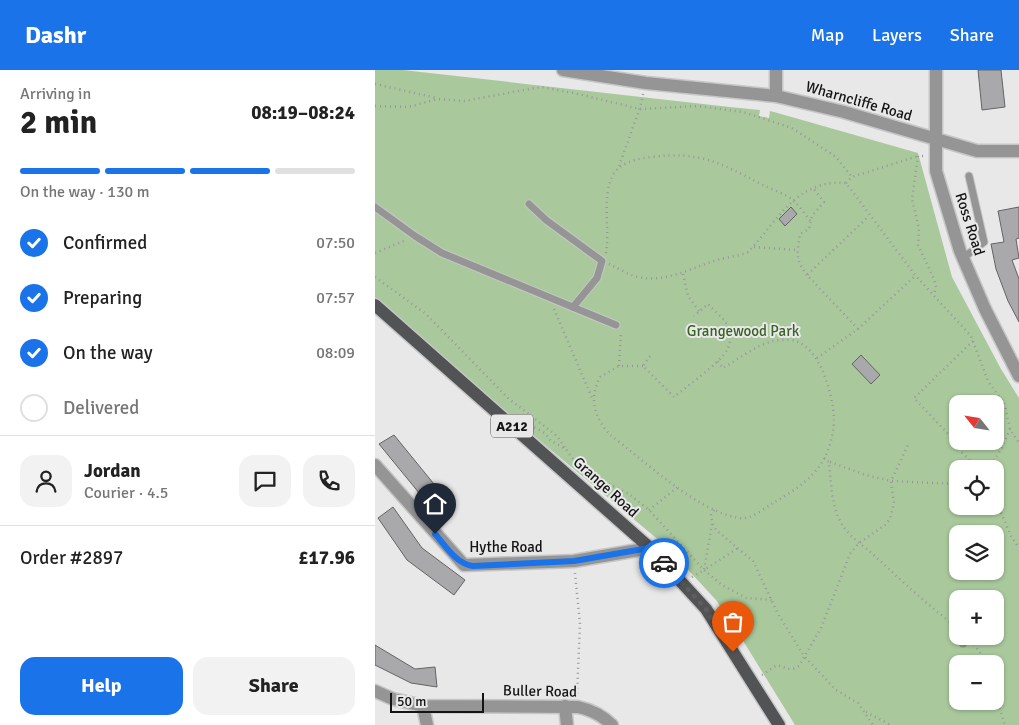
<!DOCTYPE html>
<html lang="en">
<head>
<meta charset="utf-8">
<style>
  :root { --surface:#fff; --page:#f2f2f2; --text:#222; --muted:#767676; --line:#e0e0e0; --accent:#1a73e8 }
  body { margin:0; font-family:Signika,sans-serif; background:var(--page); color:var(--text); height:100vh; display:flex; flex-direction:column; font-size:19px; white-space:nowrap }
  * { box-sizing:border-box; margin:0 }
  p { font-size:16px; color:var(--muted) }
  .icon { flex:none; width:28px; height:28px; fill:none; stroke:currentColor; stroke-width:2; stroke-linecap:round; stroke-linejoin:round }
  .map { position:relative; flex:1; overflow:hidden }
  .panel { display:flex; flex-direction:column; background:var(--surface); width:375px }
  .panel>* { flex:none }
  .needle { width:32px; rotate:300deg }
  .controls { position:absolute; left:574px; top:325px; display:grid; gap:10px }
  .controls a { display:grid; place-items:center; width:55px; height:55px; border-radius:10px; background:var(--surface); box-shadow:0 1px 4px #0004; font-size:25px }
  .scale { position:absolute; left:15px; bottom:12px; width:94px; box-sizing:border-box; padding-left:5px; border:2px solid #141415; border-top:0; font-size:14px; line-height:18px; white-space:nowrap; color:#141415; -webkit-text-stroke:4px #e8e8e9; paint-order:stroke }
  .pin { position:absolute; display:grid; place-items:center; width:42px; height:42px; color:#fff; margin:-51px -21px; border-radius:50% 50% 50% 0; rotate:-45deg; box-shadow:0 0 5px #0007 }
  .pin .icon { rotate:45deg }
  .courier { position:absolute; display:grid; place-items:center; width:50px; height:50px; margin:-25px; border:4px solid #1a73e8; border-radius:50%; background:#fff; color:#222; box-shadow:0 1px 6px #0007 }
  .summary em { font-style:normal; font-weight:800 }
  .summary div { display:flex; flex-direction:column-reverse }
  .summary { display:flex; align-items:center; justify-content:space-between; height:85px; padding:0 20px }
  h1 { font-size:32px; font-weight:800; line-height:38px }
  .bar { display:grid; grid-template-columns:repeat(4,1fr); gap:8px 5px; align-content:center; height:60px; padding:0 20px }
  .bar i { height:6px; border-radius:4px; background:var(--line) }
  .bar .current { background:var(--accent) }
  .bar p { grid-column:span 4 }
  .line { display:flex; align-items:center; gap:12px; padding:0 20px; border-top:1px solid var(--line) }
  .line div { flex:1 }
  .round { display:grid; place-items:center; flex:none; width:52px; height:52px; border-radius:15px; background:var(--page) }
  ol { padding:0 20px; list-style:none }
  li { display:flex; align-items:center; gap:15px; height:55px }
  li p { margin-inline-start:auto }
  li .icon { padding:5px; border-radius:50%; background:var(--accent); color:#fff; stroke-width:4 }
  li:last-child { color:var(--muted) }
  li i { width:28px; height:28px; border:2px solid var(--line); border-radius:50% }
  .button { display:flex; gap:10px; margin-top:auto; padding:10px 20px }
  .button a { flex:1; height:58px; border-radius:15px; background:var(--accent); color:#fff; font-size:20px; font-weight:800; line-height:58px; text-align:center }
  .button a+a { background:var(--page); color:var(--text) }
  header { display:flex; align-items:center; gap:30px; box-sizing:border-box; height:70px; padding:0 25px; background:var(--accent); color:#fff }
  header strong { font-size:24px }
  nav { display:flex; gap:28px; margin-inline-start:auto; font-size:18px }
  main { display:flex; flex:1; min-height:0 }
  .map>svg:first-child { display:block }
  .green { fill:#a9c99c; fill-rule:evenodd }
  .building { fill:#a9a9ab; stroke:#646465 }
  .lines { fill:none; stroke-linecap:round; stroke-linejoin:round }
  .service-casing { stroke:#c6c6c7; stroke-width:9 }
  .minor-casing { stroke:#c6c6c7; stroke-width:15 }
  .primary-casing { stroke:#c6c6c7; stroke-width:15 }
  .path { stroke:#979798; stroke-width:2.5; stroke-dasharray:1 4; stroke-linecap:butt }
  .service { stroke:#959596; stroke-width:7 }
  .minor { stroke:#959596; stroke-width:12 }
  .primary { stroke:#525354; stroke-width:12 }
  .tree { fill:#879f7d }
  .done { stroke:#5e5e5f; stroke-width:5; stroke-dasharray:0 9 }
  .route { stroke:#1a73e8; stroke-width:6 }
  .labels { text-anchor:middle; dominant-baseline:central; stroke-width:4; stroke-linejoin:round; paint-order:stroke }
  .shield { fill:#e8e8e9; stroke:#545455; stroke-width:1 }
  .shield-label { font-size:14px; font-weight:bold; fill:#141415 }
  .street-label { font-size:15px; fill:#141415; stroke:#e8e8e9 }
  .park-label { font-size:15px; fill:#386325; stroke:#e8e8e9 }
</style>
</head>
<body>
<header>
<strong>Dashr</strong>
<nav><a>Map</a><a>Layers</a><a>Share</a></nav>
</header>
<main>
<section class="panel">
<div class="summary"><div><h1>2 min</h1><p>Arriving in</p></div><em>08:19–08:24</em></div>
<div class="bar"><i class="current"></i><i class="current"></i><i class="current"></i><i></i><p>On the way · 130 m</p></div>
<ol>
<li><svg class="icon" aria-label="check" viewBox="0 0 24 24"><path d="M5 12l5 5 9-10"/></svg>Confirmed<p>07:50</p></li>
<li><svg class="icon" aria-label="check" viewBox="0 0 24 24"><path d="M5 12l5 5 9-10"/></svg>Preparing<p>07:57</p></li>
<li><svg class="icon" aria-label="check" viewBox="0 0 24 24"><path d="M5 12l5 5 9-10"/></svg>On the way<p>08:09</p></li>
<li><i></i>Delivered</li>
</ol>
<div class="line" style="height:90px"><a class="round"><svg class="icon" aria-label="person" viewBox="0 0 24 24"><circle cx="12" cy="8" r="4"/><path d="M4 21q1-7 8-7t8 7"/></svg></a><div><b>Jordan</b><p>Courier · 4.5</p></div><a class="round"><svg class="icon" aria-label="chat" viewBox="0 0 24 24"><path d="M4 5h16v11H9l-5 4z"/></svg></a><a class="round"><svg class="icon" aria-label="phone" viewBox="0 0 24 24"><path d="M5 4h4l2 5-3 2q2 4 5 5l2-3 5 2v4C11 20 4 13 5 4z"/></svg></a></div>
<div class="line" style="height:65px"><div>Order #2897</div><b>£17.96</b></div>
<div class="button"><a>Help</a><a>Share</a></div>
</section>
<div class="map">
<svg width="644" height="655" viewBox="0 0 644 655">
  <rect width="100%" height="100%" fill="#e8e8e9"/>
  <!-- green -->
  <path class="green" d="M0 0H28L355 37 385 40 384 46 394 48 395 41 399 42 543 83 577 207 626 299 644 328V655H420L367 569 341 530 292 477 4 236 0 231ZM582 334H620V371H582ZM582 399H620V436H582ZM582 464H620V501H582ZM582 529H620V566H582ZM582 594H620V631H582Z"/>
  <!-- building -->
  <g class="building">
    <path d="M603 0H626L630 37 607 40Z"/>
    <path d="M416 137 422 144 410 156 404 149Z"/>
    <path d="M644 137V168L641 169 644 188 637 190 644 209V252L633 231 621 199 616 174 629 172 623 141Z"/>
    <path d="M486 285 505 305 496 314 477 294Z"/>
    <path d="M19 365 63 419 49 429 4 374Z"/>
    <path d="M18 437 47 478 90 510 79 525 32 490 3 448Z"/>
    <path d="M0 575 40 599 60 597 62 617 36 613 0 595Z"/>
  </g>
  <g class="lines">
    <defs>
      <g id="service">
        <path d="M154 134 171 150 227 191 222 208 198 237"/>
        <path d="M0 137 40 166 67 183 241 255"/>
        <path d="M588 188 609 172 594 106"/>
      </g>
      <g id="minor">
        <path d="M188 0 271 13 401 26 469 42 602 81H644"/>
        <path d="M561 0V101L585 181 610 239 644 306"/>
        <path d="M401 26V0"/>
        <path d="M0 395 89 495 199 491 275 478"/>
        <path d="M0 621 18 629 48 636 203 637C217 640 227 645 237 655"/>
        <path d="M48 636 52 655"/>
        <path d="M190 636 192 655"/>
      </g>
      <path id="primary" d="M0 235 275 478 331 539 404 655"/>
    </defs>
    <!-- service casing -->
    <use href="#service" class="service-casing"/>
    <!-- minor casing -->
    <use href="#minor" class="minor-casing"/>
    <!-- primary casing -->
    <use href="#primary" class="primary-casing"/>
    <!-- path -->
    <g class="path">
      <path d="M0 14 62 28"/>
      <path d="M0 36 33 37 63 29 89 31 166 17 199 23 265 39 323 36 368 42 417 58 461 87 477 107"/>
      <path d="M548 86H543L537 129 544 159 543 175 559 209 561 217 559 224"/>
      <path d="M244 96 265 38 268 24"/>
      <path d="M471 113 477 107 543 86"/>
      <path d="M379 177 422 180"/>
      <path d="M0 183 31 170"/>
      <path d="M231 183C235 160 227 128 237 107 244 92 261 89 276 87 327 81 345 93 388 115 398 120 411 124 419 131 425 137 431 145 436 152"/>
      <path d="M234 194C243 198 253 205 263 207 290 213 314 199 339 191 350 187 362 187 373 182 403 151 421 109 471 113L540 205 596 266 613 311 630 335 635 359 644 373"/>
      <path d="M308 204 313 226 324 241"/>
      <path d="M432 205C420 189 422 183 425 164L434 159 437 146 449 132 438 118"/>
      <path d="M0 207 51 244 133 328 182 366 190 378"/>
      <path d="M179 239 217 328"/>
      <path d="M483 259 432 205 494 146"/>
      <path d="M598 271 539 328 575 366 579 375 604 399"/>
      <path d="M275 286 268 296 299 327C311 317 346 292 352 280 355 275 356 267 355 261 352 250 340 242 333 234L319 246"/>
      <path d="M442 288 483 259 540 206"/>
      <path d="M244 296 246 262"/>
      <path d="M268 296H244L225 307C214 329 219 346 234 364 269 390 321 441 364 448 376 450 388 439 398 433 417 422 438 409 449 389 455 378 459 361 459 349 458 326 446 278 420 271 415 269 403 270 398 271 381 275 364 289 348 298L342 290"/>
      <path d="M155 355 170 363 176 371 191 379 200 392 232 413 254 424 274 440 329 500 347 515 371 528 397 530"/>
      <path d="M449 388 454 392C456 410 456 432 464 449 473 467 487 474 501 487 527 511 553 536 582 557"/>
      <path d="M455 392 491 405 516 411 582 414"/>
      <path d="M613 399 627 378 635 359"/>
      <path d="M620 429 636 466 644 478"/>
      <path d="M274 440 303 417"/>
      <path d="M339 440 336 445 337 452 341 460 378 491 403 544 429 586 461 620 483 633 498 655"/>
      <path d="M337 454 329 500 363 478"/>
      <path d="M200 503 205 554 202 624"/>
      <path d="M317 507 329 500"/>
      <path d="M593 566 609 588 610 594"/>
      <path d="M387 605 402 595C411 597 414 602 424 596L446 558 475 484 483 474 510 455 515 449 519 433 516 411 533 375"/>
      <path d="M620 624 630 655"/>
      <path d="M491 642 516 655"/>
    </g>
    <!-- service -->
    <use href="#service" class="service"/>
    <!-- minor -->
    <use href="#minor" class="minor"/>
    <!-- primary -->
    <use href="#primary" class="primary"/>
  </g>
  <!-- trees -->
  <circle class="tree" cx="588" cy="573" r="4.5"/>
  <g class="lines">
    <!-- done -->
    <path class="done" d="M289 493 331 539 358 582"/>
    <!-- route -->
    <path class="route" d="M60 464C71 476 81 494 98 496L199 491 274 478 289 493"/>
  </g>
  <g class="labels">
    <!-- shield labels -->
    <rect class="shield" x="116" y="344.5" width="42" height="23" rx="4"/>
    <g class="shield-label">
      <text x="137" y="356">A212</text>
    </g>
    <!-- street labels -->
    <g class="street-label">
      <text transform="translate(484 31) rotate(16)">Wharncliffe Road</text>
      <text transform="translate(595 154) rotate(72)">Ross Road</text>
      <text transform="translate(231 417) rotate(42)">Grange Road</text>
      <text x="131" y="477">Hythe Road</text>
      <text transform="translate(165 621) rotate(1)">Buller Road</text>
    </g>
    <!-- park labels -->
    <g class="park-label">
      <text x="368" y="261">Grangewood Park</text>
    </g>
  </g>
</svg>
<div class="controls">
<a><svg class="needle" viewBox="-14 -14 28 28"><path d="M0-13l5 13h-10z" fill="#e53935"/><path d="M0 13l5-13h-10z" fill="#767676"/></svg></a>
<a><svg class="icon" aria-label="locate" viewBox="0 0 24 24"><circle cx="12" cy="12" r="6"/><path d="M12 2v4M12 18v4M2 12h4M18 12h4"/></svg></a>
<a><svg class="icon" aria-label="layers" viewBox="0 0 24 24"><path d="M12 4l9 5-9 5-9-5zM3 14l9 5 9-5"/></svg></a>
<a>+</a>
<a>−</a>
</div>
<div class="scale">50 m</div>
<div class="pin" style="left:358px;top:582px;background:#ea580c"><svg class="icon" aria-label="bag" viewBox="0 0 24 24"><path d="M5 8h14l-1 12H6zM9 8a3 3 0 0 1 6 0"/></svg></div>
<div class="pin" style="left:60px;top:464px;background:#1f2937"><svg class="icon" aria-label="home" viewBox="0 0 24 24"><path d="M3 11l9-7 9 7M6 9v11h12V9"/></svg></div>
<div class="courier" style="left:289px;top:493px"><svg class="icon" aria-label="car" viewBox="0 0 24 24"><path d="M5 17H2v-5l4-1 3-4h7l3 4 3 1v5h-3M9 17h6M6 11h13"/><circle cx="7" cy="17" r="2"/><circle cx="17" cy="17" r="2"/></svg></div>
</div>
</main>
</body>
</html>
